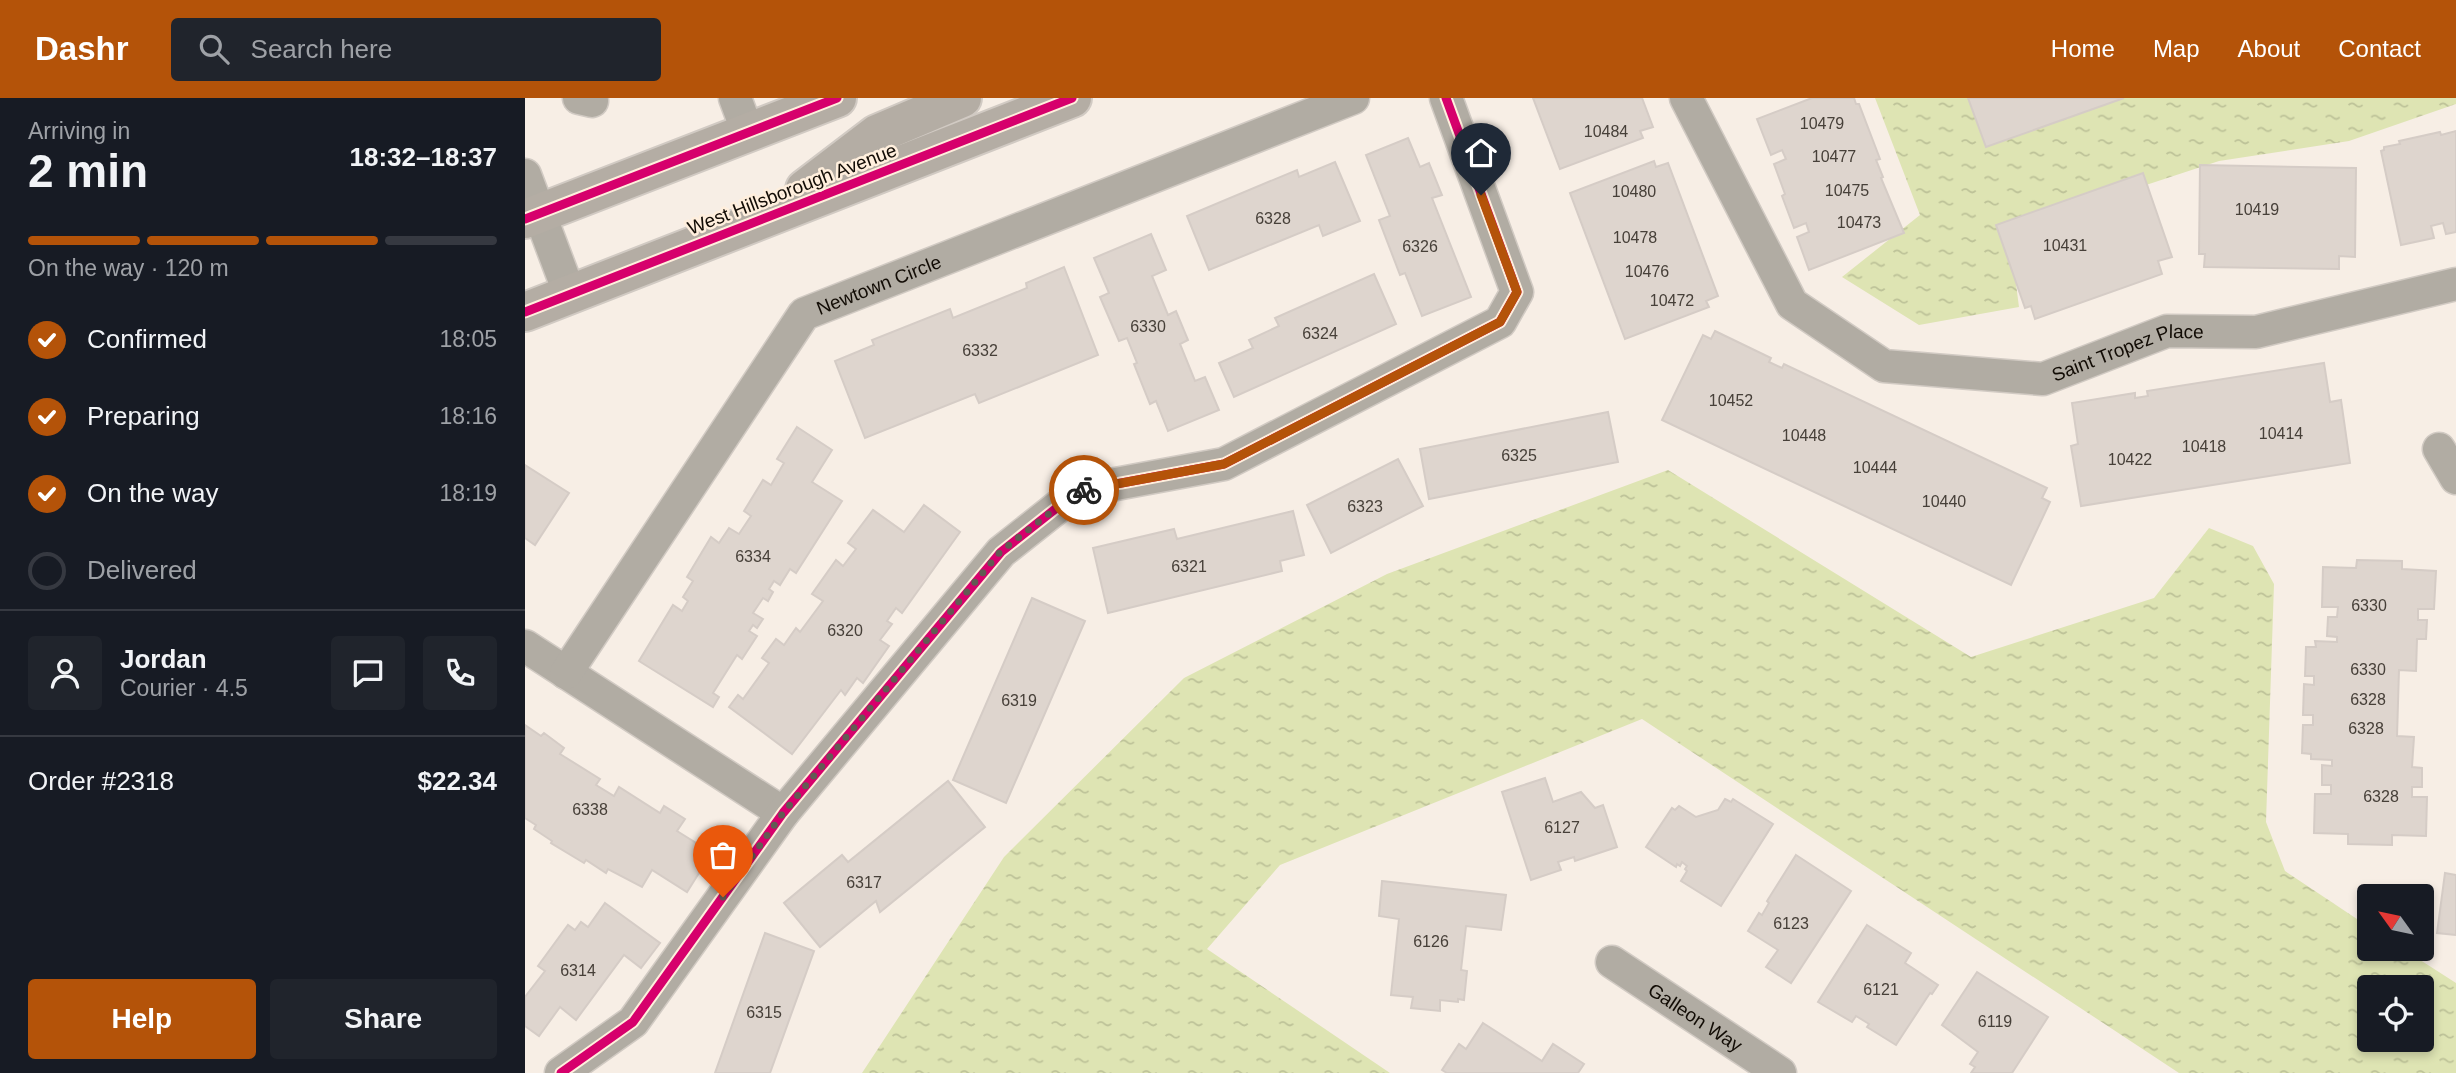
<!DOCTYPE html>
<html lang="en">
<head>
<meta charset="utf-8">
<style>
  :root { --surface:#171b24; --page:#20242c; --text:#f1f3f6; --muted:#9ea1a6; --line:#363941; --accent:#b45309 }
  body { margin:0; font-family:Helvetica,sans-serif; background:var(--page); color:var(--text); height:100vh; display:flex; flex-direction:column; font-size:26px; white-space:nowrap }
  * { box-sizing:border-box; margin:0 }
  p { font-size:23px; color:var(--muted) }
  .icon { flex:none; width:38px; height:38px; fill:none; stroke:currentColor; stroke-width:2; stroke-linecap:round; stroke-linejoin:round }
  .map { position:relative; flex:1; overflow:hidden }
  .drawer { display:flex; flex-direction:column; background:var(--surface); width:525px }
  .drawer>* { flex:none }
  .needle { width:46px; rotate:303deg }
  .buttons { position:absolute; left:1832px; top:786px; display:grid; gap:14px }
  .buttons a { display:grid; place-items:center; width:77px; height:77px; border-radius:7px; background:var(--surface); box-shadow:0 4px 10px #0003; font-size:35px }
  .pin { position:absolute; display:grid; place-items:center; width:60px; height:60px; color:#fff; margin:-72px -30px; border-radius:50% 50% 50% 0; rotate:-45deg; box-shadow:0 0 7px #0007 }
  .pin .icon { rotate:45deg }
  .courier { position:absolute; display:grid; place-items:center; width:70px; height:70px; margin:-35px; border:5px solid #b45309; border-radius:50%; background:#fff; color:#222; box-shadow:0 2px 9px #0007 }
  .head em { font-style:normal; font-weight:700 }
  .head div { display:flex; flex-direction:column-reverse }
  .head { display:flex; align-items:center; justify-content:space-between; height:119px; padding:0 28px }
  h1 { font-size:46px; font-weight:700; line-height:52px }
  .bar { display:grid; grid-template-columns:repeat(4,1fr); gap:10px 7px; align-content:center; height:84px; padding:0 28px }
  .bar i { height:9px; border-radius:5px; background:var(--line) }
  .bar .selected { background:var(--accent) }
  .bar p { grid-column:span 4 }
  .line { display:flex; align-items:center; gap:18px; padding:0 28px; border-top:2px solid var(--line) }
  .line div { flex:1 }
  .round { display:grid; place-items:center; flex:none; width:74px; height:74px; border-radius:7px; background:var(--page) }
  ol { padding:0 28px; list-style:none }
  li { display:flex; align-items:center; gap:21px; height:77px }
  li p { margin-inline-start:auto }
  li .icon { padding:7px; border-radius:50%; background:var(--accent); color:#fff; stroke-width:4 }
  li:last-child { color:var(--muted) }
  li i { width:38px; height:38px; border:4px solid var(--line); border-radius:50% }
  .button { display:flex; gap:14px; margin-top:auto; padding:14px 28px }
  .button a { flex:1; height:80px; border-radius:7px; background:var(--accent); color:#fff; font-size:28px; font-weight:700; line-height:80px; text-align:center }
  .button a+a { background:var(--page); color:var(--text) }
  header { display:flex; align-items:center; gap:42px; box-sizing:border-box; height:98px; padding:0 35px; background:var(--accent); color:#fff }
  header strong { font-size:33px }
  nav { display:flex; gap:38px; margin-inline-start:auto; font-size:24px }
  .search { width:490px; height:63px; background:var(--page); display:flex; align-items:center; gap:18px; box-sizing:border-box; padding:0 24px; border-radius:7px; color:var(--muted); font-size:26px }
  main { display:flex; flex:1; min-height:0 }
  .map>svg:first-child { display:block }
  .water { fill:url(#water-ripples); fill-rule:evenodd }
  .building { fill:#ded5ce; stroke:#d5ccc6; stroke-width:2 }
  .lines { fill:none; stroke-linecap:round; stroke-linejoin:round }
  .minor-casing { stroke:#d1cac3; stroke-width:35 }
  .major-casing { stroke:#d1cac3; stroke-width:42 }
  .minor { stroke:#b1aca3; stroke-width:32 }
  .major { stroke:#b4ada4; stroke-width:38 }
  .cycleway-casing { stroke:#ffefdd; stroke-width:13 }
  .cycleway { stroke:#d6006c; stroke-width:9 }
  .done { stroke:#625b53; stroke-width:7; stroke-dasharray:0 12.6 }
  .route { stroke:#b45309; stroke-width:9 }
  .labels { text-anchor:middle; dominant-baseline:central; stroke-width:5; stroke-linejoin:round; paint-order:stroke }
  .number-label { font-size:16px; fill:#474039 }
  .street-label { font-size:19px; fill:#120c05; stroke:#ffefdd }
</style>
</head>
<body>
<header>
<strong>Dashr</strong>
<div class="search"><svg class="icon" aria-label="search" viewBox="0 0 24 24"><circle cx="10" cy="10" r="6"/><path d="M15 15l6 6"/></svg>Search here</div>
<nav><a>Home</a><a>Map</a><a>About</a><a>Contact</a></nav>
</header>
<main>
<section class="drawer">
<div class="head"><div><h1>2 min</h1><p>Arriving in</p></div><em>18:32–18:37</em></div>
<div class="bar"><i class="selected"></i><i class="selected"></i><i class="selected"></i><i></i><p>On the way · 120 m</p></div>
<ol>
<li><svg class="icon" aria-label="check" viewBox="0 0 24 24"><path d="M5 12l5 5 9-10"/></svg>Confirmed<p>18:05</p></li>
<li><svg class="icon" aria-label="check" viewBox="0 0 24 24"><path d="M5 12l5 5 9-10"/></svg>Preparing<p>18:16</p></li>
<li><svg class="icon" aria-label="check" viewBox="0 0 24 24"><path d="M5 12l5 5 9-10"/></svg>On the way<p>18:19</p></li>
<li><i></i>Delivered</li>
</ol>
<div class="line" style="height:126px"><a class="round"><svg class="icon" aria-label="person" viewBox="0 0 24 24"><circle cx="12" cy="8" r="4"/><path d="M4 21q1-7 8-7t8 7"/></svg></a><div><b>Jordan</b><p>Courier · 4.5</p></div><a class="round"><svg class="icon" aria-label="chat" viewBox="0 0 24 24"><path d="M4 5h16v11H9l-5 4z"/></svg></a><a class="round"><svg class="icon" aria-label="phone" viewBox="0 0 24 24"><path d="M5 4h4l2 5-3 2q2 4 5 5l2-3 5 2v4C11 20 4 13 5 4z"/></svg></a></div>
<div class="line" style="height:91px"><div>Order #2318</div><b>$22.34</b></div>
<div class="button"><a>Help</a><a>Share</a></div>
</section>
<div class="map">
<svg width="1931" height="975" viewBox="0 0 1931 975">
  <defs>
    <pattern id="water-ripples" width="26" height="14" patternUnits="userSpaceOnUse" patternTransform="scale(1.75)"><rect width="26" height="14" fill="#dee4b3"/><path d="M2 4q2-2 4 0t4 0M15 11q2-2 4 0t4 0" fill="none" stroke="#bdc298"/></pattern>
  </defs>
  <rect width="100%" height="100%" fill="#f7eee5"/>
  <!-- water -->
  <g class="water">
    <path d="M1350 0H1452L1460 46 1595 0H1931V6L1824 43 1694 63 1484 132 1494 209 1394 227 1317 179 1395 117Z"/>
    <path d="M1143 372 1446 559 1629 500 1684 430 1728 448 1749 486 1741 724 1760 773 1844 829V850L1878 851 1931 885V975H1654L1117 621 755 767 682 851 865 975H337L479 759 659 580 862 476ZM1897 889V942H1844V889Z"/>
  </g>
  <!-- building -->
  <g class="building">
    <path d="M1008 0H1117L1128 29 1115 33 1118 40 1035 71Z"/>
    <path d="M1287 0H1329L1331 6H1334L1355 61 1351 62 1358 79 1356 80 1379 135 1284 172 1272 139 1284 134 1281 125 1269 130 1257 98 1260 96 1249 66 1261 61 1257 52 1246 57 1232 21Z"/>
    <path d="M1443 0H1599L1461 49Z"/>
    <path d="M1931 33V134L1921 136 1918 125 1906 128 1909 140 1876 147 1856 53 1859 52V49L1875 46 1874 43 1915 34 1916 37Z"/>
    <path d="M883 40 895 69 904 65 917 97 907 100 946 199 897 218 880 175 875 177 854 122 865 118 841 57Z"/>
    <path d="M1129 63 1131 69 1143 65 1193 198 1181 203 1184 209 1100 241 1045 95Z"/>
    <path d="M810 64 835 123 798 138 794 127 684 172 662 118 772 72 774 79Z"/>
    <path d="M1675 67 1831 70 1830 159 1814 158V171L1679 169 1680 156H1674Z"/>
    <path d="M1618 75 1647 159 1633 163 1637 176 1510 221 1506 208 1500 210 1471 127Z"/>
    <path d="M626 136 641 172 627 178 643 217 651 213 663 242 655 246 670 283 680 279 694 312 643 333 631 303 625 306 609 266 612 265 602 240 594 243 575 199 584 195 569 160Z"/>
    <path d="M539 169 573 257 454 305 450 296 340 340 310 263 349 247 347 242 425 211 428 220 502 190 501 185Z"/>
    <path d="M849 176 871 226 709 299 694 265 728 250 724 242 754 228 750 220Z"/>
    <path d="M1190 233 1246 260 1244 264 1257 270 1259 266 1522 390 1517 400 1525 404 1486 487 1137 322 1178 237 1186 241Z"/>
    <path d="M1799 265 1805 304 1816 302 1825 365 1556 408 1546 348 1553 346 1547 305 1610 295V300L1623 298 1622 293Z"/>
    <path d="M1083 314 1093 364 904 401 895 351Z"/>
    <path d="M272 329 307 352 287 384 317 403 271 475 265 471 255 487 249 483 244 491 248 494 243 503 238 500 228 515 238 521 232 530 228 527 224 533 232 538 217 561 212 557 188 595 194 599 188 609 114 563 148 507 157 513 163 503 158 499 168 483 162 479 186 439 194 445 204 430 214 436 226 418 219 413 238 382 246 387 259 365 252 361Z"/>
    <path d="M873 361 898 408 806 455 782 407Z"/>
    <path d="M0 367 44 395 10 447 0 440Z"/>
    <path d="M399 407 435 434 377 515 371 510 362 523 367 526 355 542 364 548 338 585 332 580 320 597 316 592 267 656 204 609 213 597 218 601 244 565 237 560 251 541 259 547 271 530 275 534 298 503 287 496 311 462 318 468 331 451 323 445 348 412 379 434Z"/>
    <path d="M768 413 779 457 755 463 757 473 583 515 568 450 649 431 652 441Z"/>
    <path d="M1832 462 1877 463V471L1911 473 1909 511H1893V522H1902L1901 541H1892L1891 573 1874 572 1872 638 1889 639 1887 669 1897 670V689H1887V699H1902L1901 738 1867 737V747L1823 746V736L1789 735 1790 696H1806V687H1797V667L1807 668V662L1786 661V656L1777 655 1778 627H1788V617H1778L1779 586 1789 587V578H1780L1781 549H1791L1790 543 1812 544V539L1802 538 1803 519H1812L1813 509H1797L1798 469 1831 470Z"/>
    <path d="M507 500 560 523 481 705 428 682Z"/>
    <path d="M0 627 16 638 19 635 39 650 35 656 75 681 71 687 89 698 94 689 135 715 139 708 160 721 152 733 179 750 177 752 189 759 178 777 174 775 162 794 127 772 117 789 83 771 81 775 61 762 59 765 26 745 27 743 9 731 11 727 0 720Z"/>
    <path d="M1020 680 1028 704 1056 694 1070 710 1078 707 1092 749 1050 763 1049 759 1033 764 1036 772 1006 782 977 694Z"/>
    <path d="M423 683 460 729 355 814 351 803 295 849 259 805 317 757 323 764Z"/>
    <path d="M1200 701 1206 704 1208 701 1248 726 1196 808 1156 783 1162 773 1160 771 1162 768 1157 764 1155 768 1152 766 1151 769 1121 749 1147 710 1150 712 1154 708 1171 719 1193 712Z"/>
    <path d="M1271 757 1326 793 1266 885 1241 869 1253 852 1223 833 1234 815 1237 817 1244 805 1242 803Z"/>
    <path d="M1920 775 1931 777V837L1912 835Z"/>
    <path d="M857 783 981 797 976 832 941 828 936 872 942 873 939 902 933 901V904L915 902V913L886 910 888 899 866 897 874 821 854 818Z"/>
    <path d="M80 805 135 845 116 870 99 857 51 922 35 909 14 938 0 928V899L20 873 13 868 43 827 50 832 56 824 63 829Z"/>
    <path d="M1342 827 1386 855 1380 865 1413 887 1407 896 1405 895 1371 947 1342 929 1344 926 1331 918 1327 924 1293 904Z"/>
    <path d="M240 835 289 853 245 975H190Z"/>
    <path d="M1452 874 1523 919 1487 975H1446L1450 969 1445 966 1453 954 1417 927Z"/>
    <path d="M958 925 1017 963 1028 946 1059 966 1053 975H922L917 972 934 946 941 951Z"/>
  </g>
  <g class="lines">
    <defs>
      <g id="minor">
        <path d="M54 0 67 3"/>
        <path d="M210 0 223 35"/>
        <path id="s1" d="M1161 0 1267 206 1359 268 1518 281 1642 233 1731 234 1931 186"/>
        <path d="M0 77 45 197"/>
        <path d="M1914 351 1931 380"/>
        <path d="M0 548 258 715"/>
        <path id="s2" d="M41 575 279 216 828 0"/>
        <path id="s3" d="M1087 864 1255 975"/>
        <path d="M36 975 108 924 258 715 476 454 553 393 699 366 975 224 992 194 921 0"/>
      </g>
      <g id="major">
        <path d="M280 91 352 36 437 0"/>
        <path d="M0 121 312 0"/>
        <path d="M0 214 547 0"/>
      </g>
    </defs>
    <!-- minor casing -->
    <use href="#minor" class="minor-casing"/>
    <!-- major casing -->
    <use href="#major" class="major-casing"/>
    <!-- minor -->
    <use href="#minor" class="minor"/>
    <!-- major -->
    <use href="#major" class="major"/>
    <defs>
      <g id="cycleway">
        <path d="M0 121 312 0"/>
        <path d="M0 214 547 0"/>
        <path d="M36 975 108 924 258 715 476 454 553 393 699 366 975 224 992 194 921 0"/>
      </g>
    </defs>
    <!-- cycleway casing -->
    <use href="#cycleway" class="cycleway-casing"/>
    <!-- cycleway -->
    <use href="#cycleway" class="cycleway"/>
  </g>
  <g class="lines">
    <!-- done -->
    <path class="done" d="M198 799 258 715 475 454 553 393 559 392"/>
    <!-- route -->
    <path class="route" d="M559 392 699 366 975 224 992 194 956 97"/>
  </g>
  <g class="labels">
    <!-- number labels -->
    <g class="number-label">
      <text x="1297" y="25">10479</text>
      <text x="1081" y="33">10484</text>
      <text x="1309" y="58">10477</text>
      <text x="1322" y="92">10475</text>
      <text x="1109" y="93">10480</text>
      <text x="1732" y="111">10419</text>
      <text x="748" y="120">6328</text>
      <text x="1334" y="124">10473</text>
      <text x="1110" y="139">10478</text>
      <text x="1540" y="147">10431</text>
      <text x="895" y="148">6326</text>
      <text x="1122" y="173">10476</text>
      <text x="1147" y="202">10472</text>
      <text x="623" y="228">6330</text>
      <text x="795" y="235">6324</text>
      <text x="455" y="252">6332</text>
      <text x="1206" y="302">10452</text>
      <text x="1756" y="335">10414</text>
      <text x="1279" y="337">10448</text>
      <text x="1679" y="348">10418</text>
      <text x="994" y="357">6325</text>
      <text x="1605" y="361">10422</text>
      <text x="1350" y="369">10444</text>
      <text x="1419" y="403">10440</text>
      <text x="840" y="408">6323</text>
      <text x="228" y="458">6334</text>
      <text x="664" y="468">6321</text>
      <text x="1844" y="507">6330</text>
      <text x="320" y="532">6320</text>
      <text x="1843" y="571">6330</text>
      <text x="1843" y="601">6328</text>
      <text x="494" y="602">6319</text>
      <text x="1841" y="630">6328</text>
      <text x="1856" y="698">6328</text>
      <text x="65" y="711">6338</text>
      <text x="1037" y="729">6127</text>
      <text x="339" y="784">6317</text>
      <text x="1266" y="825">6123</text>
      <text x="906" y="843">6126</text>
      <text x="53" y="872">6314</text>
      <text x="1356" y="891">6121</text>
      <text x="239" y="914">6315</text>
      <text x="1470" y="923">6119</text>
    </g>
    <!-- street labels -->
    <g class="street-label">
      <text transform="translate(267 91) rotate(-21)">West Hillsborough Avenue</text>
      <text stroke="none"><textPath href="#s2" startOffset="511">Newtown Circle</textPath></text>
      <text stroke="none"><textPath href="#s1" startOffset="592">Saint Tropez Place</textPath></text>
      <text stroke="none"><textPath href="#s3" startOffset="100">Galleon Way</textPath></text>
    </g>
  </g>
</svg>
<div class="buttons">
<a><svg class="needle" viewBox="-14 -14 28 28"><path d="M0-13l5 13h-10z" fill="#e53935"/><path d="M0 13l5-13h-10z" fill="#9ea1a6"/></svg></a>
<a><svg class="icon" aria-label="locate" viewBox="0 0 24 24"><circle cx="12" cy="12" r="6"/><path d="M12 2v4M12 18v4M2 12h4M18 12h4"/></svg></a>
</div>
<div class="pin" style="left:198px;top:799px;background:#ea580c"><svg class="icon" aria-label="bag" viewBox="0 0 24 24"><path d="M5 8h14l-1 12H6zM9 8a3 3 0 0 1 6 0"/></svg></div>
<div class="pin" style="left:956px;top:97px;background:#1f2937"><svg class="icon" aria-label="home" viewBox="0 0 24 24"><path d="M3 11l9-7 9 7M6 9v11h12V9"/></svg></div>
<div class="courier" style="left:559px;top:392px"><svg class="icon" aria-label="bike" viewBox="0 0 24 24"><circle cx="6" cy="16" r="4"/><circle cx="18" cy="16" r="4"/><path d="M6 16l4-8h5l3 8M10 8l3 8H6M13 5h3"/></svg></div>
</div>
</main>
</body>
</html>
